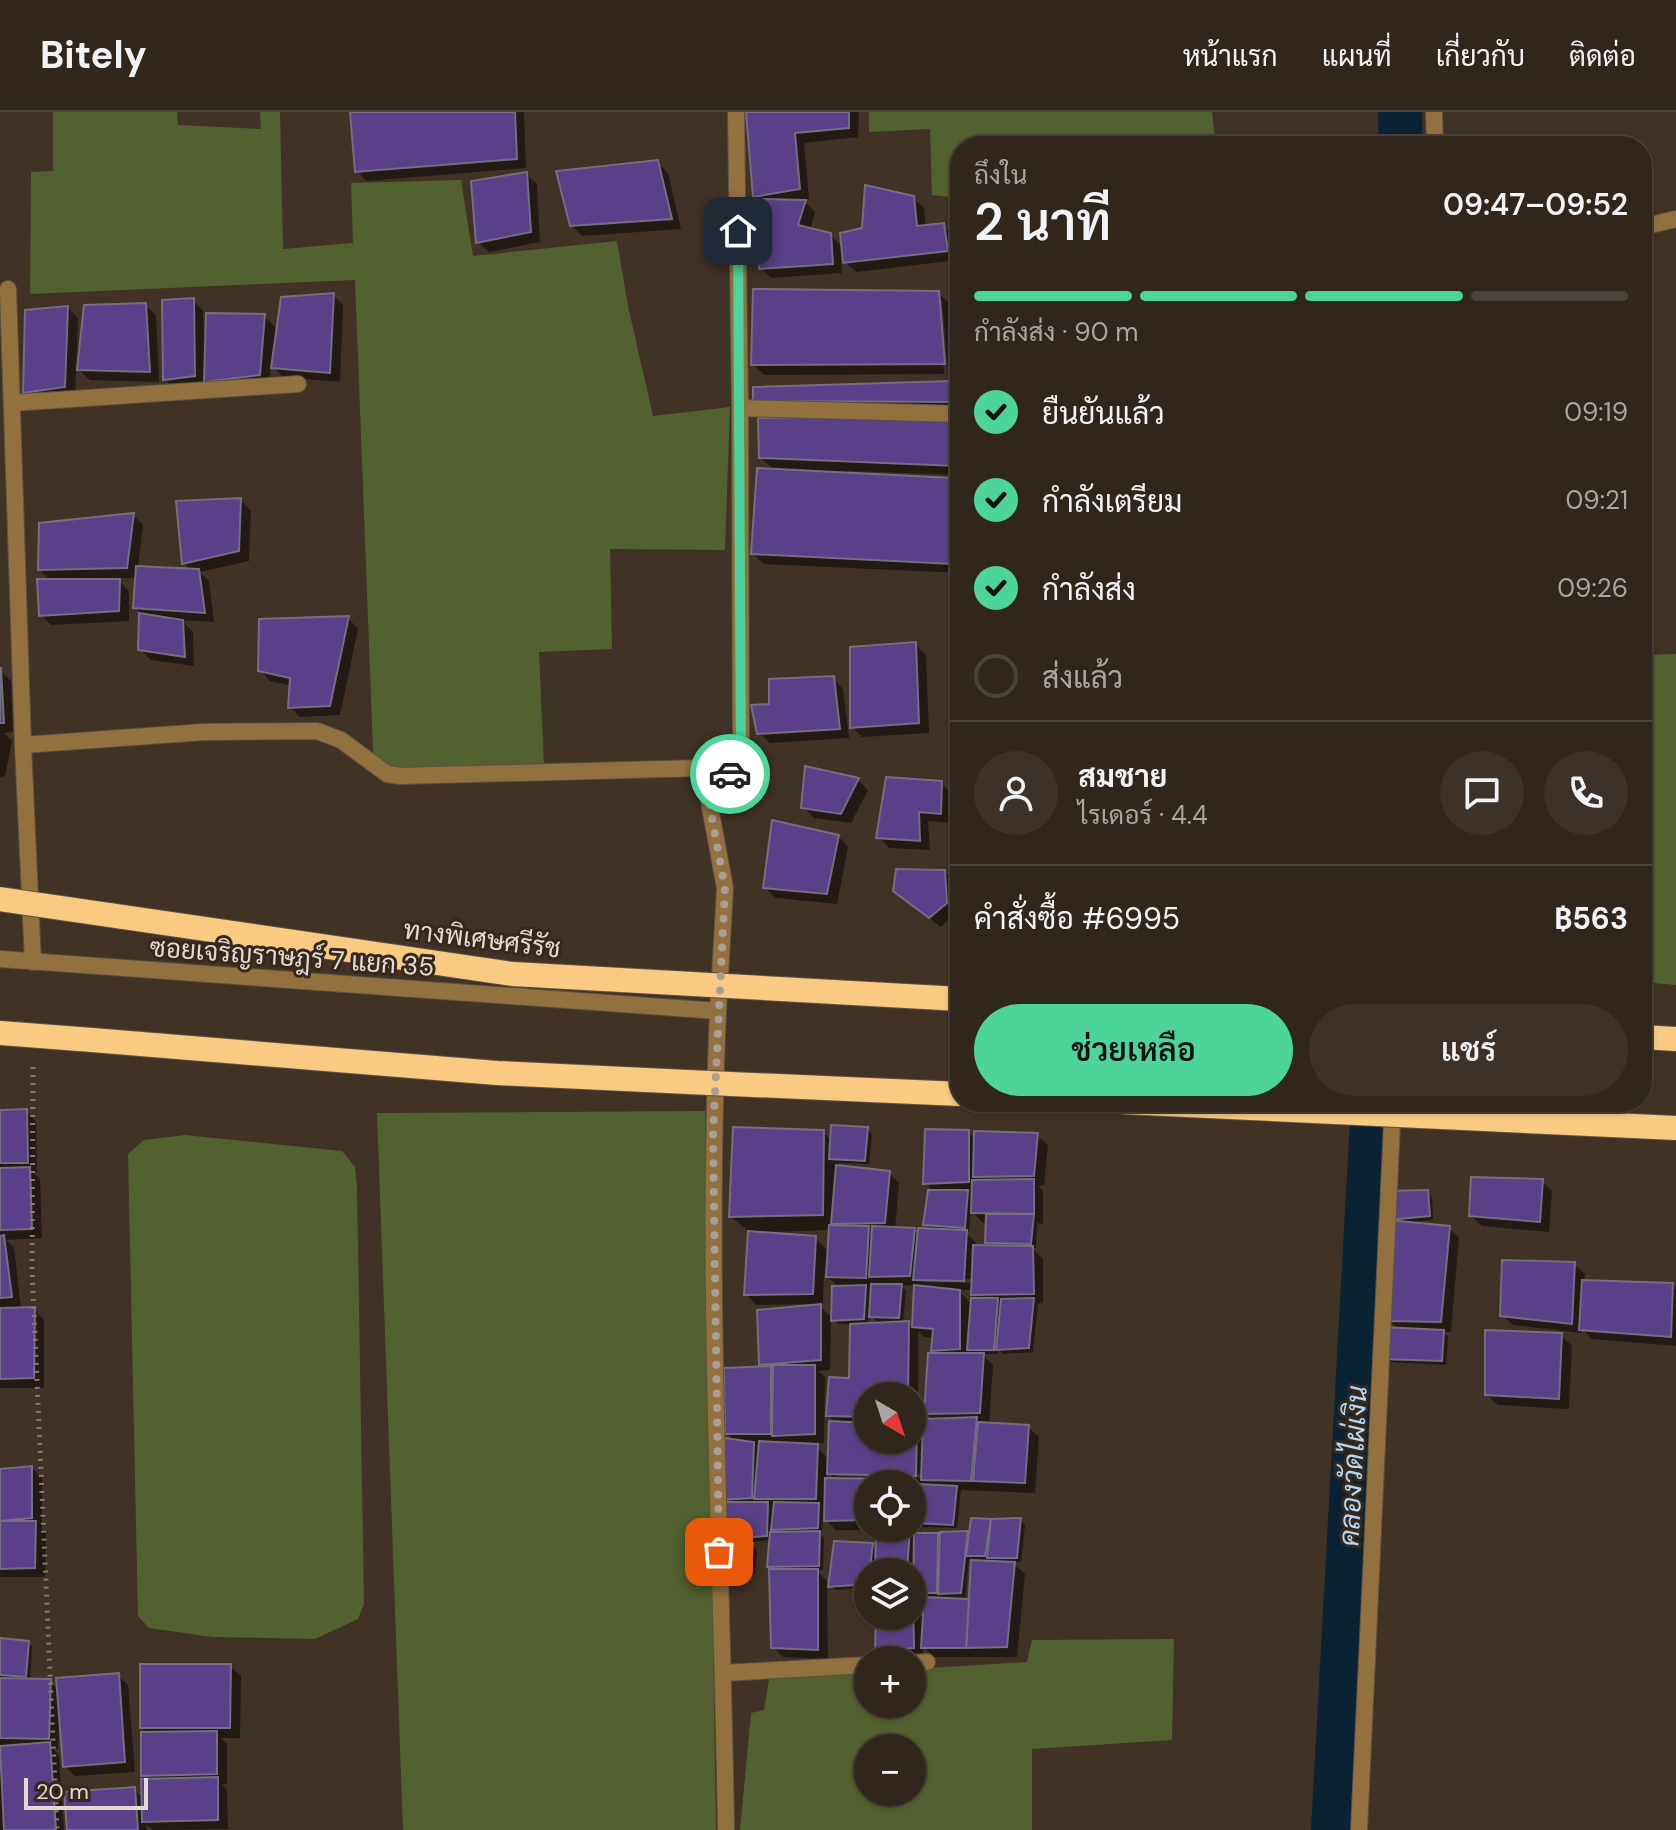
<!DOCTYPE html>
<html lang="th">
<head>
<meta charset="utf-8">
<style>
  :root { --surface:#30261c; --page:#3c3229; --text:#f1f3f6; --muted:#a8a5a3; --line:#4b433b; --accent:#4cd49b }
  body { margin:0; font-family:"DM Sans",Sarabun,sans-serif; background:var(--page); color:var(--text); height:100vh; display:flex; flex-direction:column; font-size:30px; white-space:nowrap }
  * { box-sizing:border-box; margin:0 }
  p { font-size:26px; color:var(--muted) }
  .icon { flex:none; width:44px; height:44px; fill:none; stroke:currentColor; stroke-width:2; stroke-linecap:round; stroke-linejoin:round }
  .map { position:relative; flex:1; overflow:hidden }
  .panel { position:absolute; left:950px; top:24px; width:702px; height:976px; display:flex; flex-direction:column; background:var(--surface); border-radius:32px; box-shadow:0 2px 6px #0004,0 0 0 2px var(--line) }
  .panel>* { flex:none }
  .needle { width:52px; rotate:141deg }
  .fabs { position:absolute; left:854px; top:1270px; display:grid; gap:16px }
  .fabs a { display:grid; place-items:center; width:72px; height:72px; border-radius:50%; background:var(--surface); box-shadow:0 2px 6px #0004,0 0 0 2px var(--line); font-size:40px }
  .scale { position:absolute; left:24px; bottom:20px; width:124px; box-sizing:border-box; padding-left:8px; border:4px solid #e2d9d1; border-top:0; font-size:22px; line-height:28px; white-space:nowrap; color:#e2d9d1; -webkit-text-stroke:6px #36281c; paint-order:stroke }
  .pin { position:absolute; display:grid; place-items:center; width:68px; height:68px; color:#fff; margin:-34px; border-radius:16px; box-shadow:0 4px 12px #0006 }
  .courier { position:absolute; display:grid; place-items:center; width:80px; height:80px; margin:-40px; border:6px solid #4cd49b; border-radius:50%; background:#fff; color:#222; box-shadow:0 2px 10px #0007 }
  .overview em { font-style:normal; font-weight:600 }
  .overview div { display:flex; flex-direction:column-reverse }
  .overview { display:flex; align-items:center; justify-content:space-between; height:136px; padding:0 24px }
  h1 { font-size:52px; font-weight:600; line-height:60px }
  .bar { display:grid; grid-template-columns:repeat(4,1fr); gap:12px 8px; align-content:center; height:96px; padding:0 24px }
  .bar i { height:10px; border-radius:6px; background:var(--line) }
  .bar .active { background:var(--accent) }
  .bar p { grid-column:span 4 }
  .line { display:flex; align-items:center; gap:20px; padding:0 24px; border-top:2px solid var(--line) }
  .line div { flex:1 }
  .round { display:grid; place-items:center; flex:none; width:84px; height:84px; border-radius:42px; background:var(--page) }
  ol { padding:0 24px; list-style:none }
  li { display:flex; align-items:center; gap:24px; height:88px }
  li p { margin-inline-start:auto }
  li .icon { padding:8px; border-radius:50%; background:var(--accent); color:#111; stroke-width:4 }
  li:last-child { color:var(--muted) }
  li i { width:44px; height:44px; border:4px solid var(--line); border-radius:50% }
  .primary-button { display:flex; gap:16px; margin-top:auto; padding:16px 24px }
  .primary-button a { flex:1; height:92px; border-radius:48px; background:var(--accent); color:#111; font-size:32px; font-weight:600; line-height:92px; text-align:center }
  .primary-button a+a { background:var(--page); color:var(--text) }
  header { display:flex; align-items:center; gap:48px; box-sizing:border-box; height:112px; padding:0 40px; background:var(--surface); border-bottom:2px solid var(--line) }
  header strong { font-size:38px }
  nav { display:flex; gap:44px; margin-inline-start:auto; font-size:28px }
  .map>svg:first-child { display:block }
  .green { fill:#52612f; fill-rule:evenodd }
  .shadow { fill:#0007; fill-rule:evenodd }
  .lines { fill:none; stroke-linecap:round; stroke-linejoin:round }
  .canal { stroke:#092234; stroke-width:44 }
  .building { fill:#594088; stroke:#736e81; stroke-width:2 }
  .service-casing { stroke:#5d5044; stroke-width:18 }
  .minor-casing { stroke:#5d5044; stroke-width:18 }
  .motorway-casing { stroke:#5d5044; stroke-width:26 }
  .path { stroke:#867a6f; stroke-width:5; stroke-dasharray:2 6; stroke-linecap:butt }
  .service { stroke:#92713f; stroke-width:16 }
  .minor { stroke:#92713f; stroke-width:16 }
  .motorway { stroke:#f9ca82; stroke-width:24 }
  .motorway-bridge-casing { stroke:#5d5044; stroke-width:26; stroke-linecap:butt }
  .motorway-bridge { stroke:#f9ca82; stroke-width:24 }
  .done { stroke:#a99f95; stroke-width:8; stroke-dasharray:0 14.4 }
  .route { stroke:#4cd49b; stroke-width:10 }
  .labels { text-anchor:middle; dominant-baseline:central; stroke-width:6; stroke-linejoin:round; paint-order:stroke }
  .street-label { font-size:26px; fill:#e2d9d1; stroke:#36281c }
  .water-label { font-size:28px; font-style:italic; fill:#b1d7f5; stroke:#36281c }
</style>
</head>
<body>
<header>
<strong>Bitely</strong>
<nav><a>หน้าแรก</a><a>แผนที่</a><a>เกี่ยวกับ</a><a>ติดต่อ</a></nav>
</header>
<div class="map">
<svg width="1676" height="1718" viewBox="0 0 1676 1718">
  <rect width="100%" height="100%" fill="#403225"/>
  <!-- green -->
  <g class="green">
    <path d="M53 0H177L178 13 261 17 260 0H280L283 137 353 131 351 71 461 68 473 144 617 129 628 194 653 304 730 295 725 438 610 437 612 537 539 540 544 653 374 663 355 168 30 182 31 60 53 59Z"/>
    <path d="M869 0H1212L1216 34H960V86L932 83 930 17 869 20Z"/>
    <path d="M1676 542V873L1642 870V543Z"/>
    <path d="M705 999 716 1718H403L377 1001Z"/>
    <path d="M185 1023 342 1039 355 1055 357 1075 364 1492 358 1507 315 1527 212 1525 149 1516 138 1504 128 1042 144 1028Z"/>
    <path d="M1174 1527 1172 1628 1032 1637V1718H740L751 1601 764 1598 769 1567 868 1560V1592H912V1557L1027 1550 1032 1528ZM868 1636H912V1680H868Z"/>
  </g>
  <!-- shadow -->
  <g class="shadow">
    <path d="M352 0H524L526 56 367 69 357 59Z"/>
    <path d="M748 0H859L858 25 804 31 809 87 803 88 815 100 810 118 830 123 844 136 864 118 913 86 924 96 926 115 943 114 953 124 958 148 856 160 841 146 842 161 771 166 761 156 762 91 755 84Z"/>
    <path d="M657 50 668 61 681 117 582 124 571 113Z"/>
    <path d="M526 62 537 72 540 130 489 140 478 130Z"/>
    <path d="M938 181 949 191 954 262H948L942 188H938L944 262 764 263 753 252Z"/>
    <path d="M333 183 343 193 340 270 283 265 271 253 269 272 216 279 204 267V274L175 278 165 267 193 188 203 199 204 224H207L264 204 278 218Z"/>
    <path d="M145 193 156 203 159 270 90 268 79 258Z"/>
    <path d="M68 196 78 206 75 285 35 290 25 280Z"/>
    <path d="M950 271 960 281V300L766 298 755 277Z"/>
    <path d="M960 304V363L849 359 848 363 951 368 960 376V461L764 452 753 442 775 359 761 346Z"/>
    <path d="M241 388 251 399 249 449 200 460 209 469 214 510 181 508 193 520 194 554 151 548 140 537 141 502 135 495 137 466H116L129 479V509L51 513 41 503 51 469 40 458 133 403 143 413 138 456 192 459 184 451Z"/>
    <path d="M348 506 358 517 340 603 300 605 290 595 292 574 270 569 260 558Z"/>
    <path d="M915 532 926 543 929 621 862 625 852 615Z"/>
    <path d="M0 558 11 569 13 620 4 621 12 629 5 664 0 665Z"/>
    <path d="M833 566 843 577 849 626 770 631 759 621 771 594Z"/>
    <path d="M858 668 868 678 851 711 814 706 804 696Z"/>
    <path d="M941 671 951 681V711L928 709 930 738 889 736 879 725Z"/>
    <path d="M838 724 848 735 837 792 776 786 765 776Z"/>
    <path d="M945 760 955 770 956 802 941 815 895 779Z"/>
    <path d="M26 999 36 1010 37 1060H33L40 1067 42 1126 6 1128 14 1136 21 1197H34L44 1208V1276H0V1000Z"/>
    <path d="M867 1017 872 1022 869 1052 839 1051V1055L889 1061 899 1071 895 1117 914 1118 919 1124 931 1119 925 1113 934 1080 925 1071 968 1020 975 1027 1037 1023 1048 1033 1044 1073 1038 1074 1043 1079V1112L1037 1111 1036 1136H1032L1043 1147V1191L1038 1192 1033 1240 1003 1242 998 1237V1242H982L993 1253 989 1313 1028 1315 1039 1325 1035 1381 961 1378 957 1416 921 1415V1418H914V1423H937L942 1428V1422L971 1421 972 1408H1020L1025 1413 1021 1450H1012L1025 1462 1017 1545H934L923 1535V1546L887 1548 877 1538 878 1504H912V1485L925 1498 926 1485H920L915 1480 916 1454H912V1460H868V1476L835 1478 831 1474 872 1433 878 1439V1418H836L823 1405 822 1420H818L824 1426 823 1458H816L827 1469 828 1547 783 1545 773 1535 774 1459 769 1455 771 1428 749 1430 757 1438 755 1462 730 1463 725 1458 733 1432 726 1426 727 1391 723 1387 735 1330 727 1321 765 1257 761 1252 808 1195V1192L756 1193 746 1182 750 1120 731 1105 823 1020 832 1029ZM971 1098 983 1111H987V1130L992 1136 976 1135V1131L965 1119 969 1120ZM830 1118 829 1140 815 1126 773 1122V1120ZM824 1161 839 1176 833 1207 818 1192H823ZM924 1166 974 1167V1171L924 1170ZM916 1173 914 1216 908 1211H903L906 1178 901 1174ZM958 1178H973L979 1188 972 1193ZM869 1202 879 1212 868 1213ZM831 1205 838 1212H852L851 1268 828 1303 836 1311 829 1347 814 1332 824 1331 825 1265 818 1259 830 1258ZM918 1219 924 1225 934 1226 933 1238 938 1243 926 1301 934 1309 925 1323 918 1316ZM868 1284H912V1328H868ZM827 1359 836 1368H827ZM837 1360 926 1362V1366L837 1364ZM868 1372H912V1416H868ZM969 1447 974 1448 971 1489H965Z"/>
    <path d="M1542 1069 1552 1079 1549 1120 1482 1114 1471 1104Z"/>
    <path d="M1427 1080 1432 1085 1433 1108 1410 1110 1449 1116 1459 1126 1451 1220H1443L1448 1224 1446 1253 1388 1250 1399 1218 1389 1208 1390 1108Z"/>
    <path d="M1574 1152 1585 1162 1584 1170 1672 1173 1676 1177V1234L1592 1227 1582 1217 1581 1221 1513 1213 1502 1203Z"/>
    <path d="M1561 1223 1572 1234 1569 1297 1498 1293 1487 1283Z"/>
    <path d="M32 1356 42 1366V1417L46 1421 45 1465H0V1358Z"/>
    <path d="M0 1529 28 1530 32 1535 30 1569H50L59 1579 118 1563 128 1573 135 1660 75 1664 65 1654 62 1613 59 1614 58 1637H53L59 1643 64 1718H0Z"/>
    <path d="M230 1554 241 1564 240 1626H221L227 1632V1672H222L227 1677 228 1717 153 1718 146 1712 147 1718H69L134 1677 143 1686 149 1668 143 1663 148 1622 142 1616Z"/>
  </g>
  <g class="lines">
    <!-- canal -->
    <g class="canal">
      <path d="M1400 0 1401 34"/>
      <path d="M1333 1718 1373 990"/>
    </g>
  </g>
  <!-- building -->
  <g class="building">
    <path d="M350 0H515L517 47 355 60Z"/>
    <path d="M746 0H849V16L795 21 800 77 753 85Z"/>
    <path d="M658 48 672 107 570 114 556 59Z"/>
    <path d="M527 60 531 120 476 131 471 69Z"/>
    <path d="M865 73 914 84 917 114 944 111 948 139 843 151 840 121 862 116Z"/>
    <path d="M760 87 806 88 798 113 831 121 833 152 759 157Z"/>
    <path d="M753 177 939 179 945 252 751 253Z"/>
    <path d="M334 181 330 261 271 256 281 185Z"/>
    <path d="M194 186 195 264 163 268 162 188Z"/>
    <path d="M146 191 150 260 77 258 84 193Z"/>
    <path d="M68 194 65 275 23 281 25 198Z"/>
    <path d="M206 201 265 202 260 263 204 270Z"/>
    <path d="M951 269 959 290 753 289V275Z"/>
    <path d="M960 302 957 354 759 346 758 306Z"/>
    <path d="M757 356 952 366 953 452 751 442Z"/>
    <path d="M241 386 239 439 182 452 176 389Z"/>
    <path d="M134 401 127 456 38 458 39 411Z"/>
    <path d="M136 454 199 457 205 501 133 496Z"/>
    <path d="M37 467H120L119 499 39 504Z"/>
    <path d="M139 501 183 508 185 545 138 538Z"/>
    <path d="M349 504 330 594 288 596 290 566 258 559 259 507Z"/>
    <path d="M916 530 919 611 850 616V535Z"/>
    <path d="M1 556 4 611H0V556Z"/>
    <path d="M834 564 840 617 757 622 751 593 769 592V567Z"/>
    <path d="M805 654 859 666 841 702 801 696Z"/>
    <path d="M886 665 942 669 941 702 919 700 920 729 876 726Z"/>
    <path d="M772 708 839 723 827 782 763 776Z"/>
    <path d="M896 757 945 758 947 791 929 806 893 779Z"/>
    <path d="M27 997 28 1051H0V998Z"/>
    <path d="M831 1013 868 1015 865 1049 829 1047Z"/>
    <path d="M733 1015 824 1018 823 1103 729 1105Z"/>
    <path d="M925 1017 969 1018V1070L923 1072Z"/>
    <path d="M974 1019 1038 1021 1034 1064 973 1065Z"/>
    <path d="M836 1053 890 1059 885 1111 831 1112Z"/>
    <path d="M30 1055 32 1117 0 1118V1056Z"/>
    <path d="M1471 1065 1543 1067 1540 1110 1469 1104Z"/>
    <path d="M1034 1067V1102L971 1101 972 1068Z"/>
    <path d="M928 1078H968L965 1116 923 1113Z"/>
    <path d="M1428 1078 1430 1104 1388 1108 1389 1079Z"/>
    <path d="M986 1102H1034L1031 1132 985 1131Z"/>
    <path d="M1388 1108 1450 1114 1441 1210 1387 1209Z"/>
    <path d="M829 1113 869 1114 866 1166 826 1165Z"/>
    <path d="M872 1114 915 1116 910 1164 869 1165Z"/>
    <path d="M918 1116 967 1118 964 1169 913 1168Z"/>
    <path d="M748 1119 816 1124 813 1182 744 1183Z"/>
    <path d="M4 1123 12 1185 0 1186V1124Z"/>
    <path d="M973 1133 1033 1134 1034 1182 971 1183Z"/>
    <path d="M1502 1148 1575 1150 1572 1212 1500 1204Z"/>
    <path d="M1582 1168 1673 1171 1671 1225 1579 1218Z"/>
    <path d="M871 1172H902L899 1206 869 1205Z"/>
    <path d="M866 1173 864 1207 831 1209 832 1174Z"/>
    <path d="M914 1173 960 1178V1237L931 1239 933 1217 912 1215Z"/>
    <path d="M971 1186H998L994 1238H967Z"/>
    <path d="M1034 1186 1029 1236 996 1238 1001 1187Z"/>
    <path d="M821 1192V1248L759 1253 757 1198Z"/>
    <path d="M35 1195 34 1266 0 1267V1196Z"/>
    <path d="M909 1209 908 1284H868V1305L826 1304 829 1265 849 1266 850 1212Z"/>
    <path d="M1382 1215 1444 1218 1442 1249 1381 1247Z"/>
    <path d="M1485 1218 1562 1221 1559 1287 1485 1283Z"/>
    <path d="M928 1241H984L980 1301 924 1302Z"/>
    <path d="M773 1253H815V1322L772 1324Z"/>
    <path d="M771 1254V1322H725L724 1256Z"/>
    <path d="M977 1305 971 1369 921 1368 923 1307Z"/>
    <path d="M829 1309 868 1311V1328H912V1313H917L916 1364 827 1362Z"/>
    <path d="M978 1310 1029 1313 1025 1371 973 1369Z"/>
    <path d="M725 1326 754 1330 752 1386 721 1388Z"/>
    <path d="M759 1329 818 1332 816 1387H754Z"/>
    <path d="M32 1354V1406L0 1409V1357Z"/>
    <path d="M825 1366 915 1367 912 1402V1372H868V1408L824 1409Z"/>
    <path d="M919 1372 957 1374 953 1413 915 1411Z"/>
    <path d="M725 1390H768L767 1424 724 1427Z"/>
    <path d="M774 1390 819 1391 818 1416 771 1418Z"/>
    <path d="M971 1406 991 1407 985 1444H966Z"/>
    <path d="M1021 1406 1017 1446H987L991 1407Z"/>
    <path d="M0 1409H36L35 1456 0 1457Z"/>
    <path d="M876 1416H910L907 1460H875Z"/>
    <path d="M820 1419 819 1454 767 1455 770 1420Z"/>
    <path d="M968 1419 961 1481 938 1482 940 1420Z"/>
    <path d="M914 1421H938L937 1481H913Z"/>
    <path d="M834 1429 873 1431 868 1472 828 1475Z"/>
    <path d="M723 1430 753 1431 751 1458 723 1459Z"/>
    <path d="M971 1448 1015 1450 1007 1535 966 1536Z"/>
    <path d="M769 1457H818V1538L771 1536Z"/>
    <path d="M913 1482 914 1536 875 1539 876 1504H912Z"/>
    <path d="M924 1485 969 1487 966 1536H921Z"/>
    <path d="M0 1526 29 1529 26 1565 0 1563Z"/>
    <path d="M140 1552H231L230 1616H140Z"/>
    <path d="M119 1561 125 1650 63 1655 56 1566Z"/>
    <path d="M0 1566 51 1567 49 1627 0 1626Z"/>
    <path d="M217 1619V1662L141 1664V1620Z"/>
    <path d="M50 1630 56 1718H4L0 1634Z"/>
    <path d="M218 1665V1708L142 1710 141 1667Z"/>
    <path d="M135 1675 138 1718H67L64 1680Z"/>
  </g>
  <g class="lines">
    <defs>
      <g id="service">
        <path d="M1642 115 1676 107"/>
        <path d="M718 899C706 1172 722 1445 726 1718"/>
      </g>
      <g id="minor">
        <path d="M1434 0 1435 34"/>
        <path d="M8 177 23 633 33 850"/>
        <path d="M12 291 298 272"/>
        <path d="M740 296 960 302"/>
        <path d="M23 633 204 620 317 619 341 628 387 662 400 664 739 655"/>
        <path d="M0 847 718 899 725 776 707 679 741 655 740 296 736 0"/>
        <path d="M912 1551 927 1550"/>
        <path d="M723 1561 868 1553"/>
        <path d="M1359 1718 1393 990"/>
      </g>
      <g id="motorway">
        <path d="M1642 925 1676 927"/>
        <path d="M92 928 497 961 709 971"/>
      </g>
    </defs>
    <!-- service casing -->
    <use href="#service" class="service-casing"/>
    <!-- minor casing -->
    <use href="#minor" class="minor-casing"/>
    <!-- motorway casing -->
    <use href="#motorway" class="motorway-casing"/>
    <!-- path -->
    <path class="path" d="M33 955 32 1156 57 1718"/>
    <!-- service -->
    <use href="#service" class="service"/>
    <!-- minor -->
    <use href="#minor" class="minor"/>
    <!-- motorway -->
    <use href="#motorway" class="motorway"/>
    <defs>
      <g id="motorway-bridge">
        <path d="M0 787 513 862 960 887"/>
        <path d="M0 921 92 928"/>
        <path d="M709 971 960 982"/>
        <path d="M1122 990 1676 1016"/>
      </g>
    </defs>
    <!-- motorway-bridge casing -->
    <use href="#motorway-bridge" class="motorway-bridge-casing"/>
    <!-- motorway-bridge -->
    <use href="#motorway-bridge" class="motorway-bridge"/>
  </g>
  <g class="lines">
    <!-- done -->
    <path class="done" d="M719 1440 713 1022 725 776 707 679 730 662"/>
    <!-- route -->
    <path class="route" d="M730 662 741 655 738 119"/>
  </g>
  <g class="labels">
    <!-- street labels -->
    <g class="street-label">
      <text transform="translate(482 827) rotate(7)">ทางพิเศษศรีรัช</text>
      <text transform="translate(292 845) rotate(4)">ซอยเจริญราษฎร์ 7 แยก 35</text>
    </g>
    <!-- water labels -->
    <g class="water-label">
      <text transform="translate(1353 1354) rotate(-87)">คลองวัดไผ่เงิน</text>
    </g>
  </g>
</svg>
<div class="fabs">
<a><svg class="needle" viewBox="-14 -14 28 28"><path d="M0-13l5 13h-10z" fill="#e53935"/><path d="M0 13l5-13h-10z" fill="#a8a5a3"/></svg></a>
<a><svg class="icon" aria-label="locate" viewBox="0 0 24 24"><circle cx="12" cy="12" r="6"/><path d="M12 2v4M12 18v4M2 12h4M18 12h4"/></svg></a>
<a><svg class="icon" aria-label="layers" viewBox="0 0 24 24"><path d="M12 4l9 5-9 5-9-5zM3 14l9 5 9-5"/></svg></a>
<a>+</a>
<a>−</a>
</div>
<div class="scale">20 m</div>
<div class="pin" style="left:719px;top:1440px;background:#ea580c"><svg class="icon" aria-label="bag" viewBox="0 0 24 24"><path d="M5 8h14l-1 12H6zM9 8a3 3 0 0 1 6 0"/></svg></div>
<div class="pin" style="left:738px;top:119px;background:#1f2937"><svg class="icon" aria-label="home" viewBox="0 0 24 24"><path d="M3 11l9-7 9 7M6 9v11h12V9"/></svg></div>
<div class="courier" style="left:730px;top:662px"><svg class="icon" aria-label="car" viewBox="0 0 24 24"><path d="M5 17H2v-5l4-1 3-4h7l3 4 3 1v5h-3M9 17h6M6 11h13"/><circle cx="7" cy="17" r="2"/><circle cx="17" cy="17" r="2"/></svg></div>
<section class="panel">
<div class="overview"><div><h1>2 นาที</h1><p>ถึงใน</p></div><em>09:47–09:52</em></div>
<div class="bar"><i class="active"></i><i class="active"></i><i class="active"></i><i></i><p>กำลังส่ง · 90 m</p></div>
<ol>
<li><svg class="icon" aria-label="check" viewBox="0 0 24 24"><path d="M5 12l5 5 9-10"/></svg>ยืนยันแล้ว<p>09:19</p></li>
<li><svg class="icon" aria-label="check" viewBox="0 0 24 24"><path d="M5 12l5 5 9-10"/></svg>กำลังเตรียม<p>09:21</p></li>
<li><svg class="icon" aria-label="check" viewBox="0 0 24 24"><path d="M5 12l5 5 9-10"/></svg>กำลังส่ง<p>09:26</p></li>
<li><i></i>ส่งแล้ว</li>
</ol>
<div class="line" style="height:144px"><a class="round"><svg class="icon" aria-label="person" viewBox="0 0 24 24"><circle cx="12" cy="8" r="4"/><path d="M4 21q1-7 8-7t8 7"/></svg></a><div><b>สมชาย</b><p>ไรเดอร์ · 4.4</p></div><a class="round"><svg class="icon" aria-label="chat" viewBox="0 0 24 24"><path d="M4 5h16v11H9l-5 4z"/></svg></a><a class="round"><svg class="icon" aria-label="phone" viewBox="0 0 24 24"><path d="M5 4h4l2 5-3 2q2 4 5 5l2-3 5 2v4C11 20 4 13 5 4z"/></svg></a></div>
<div class="line" style="height:104px"><div>คำสั่งซื้อ #6995</div><b>฿563</b></div>
<div class="primary-button"><a>ช่วยเหลือ</a><a>แชร์</a></div>
</section>
</div>
</body>
</html>
